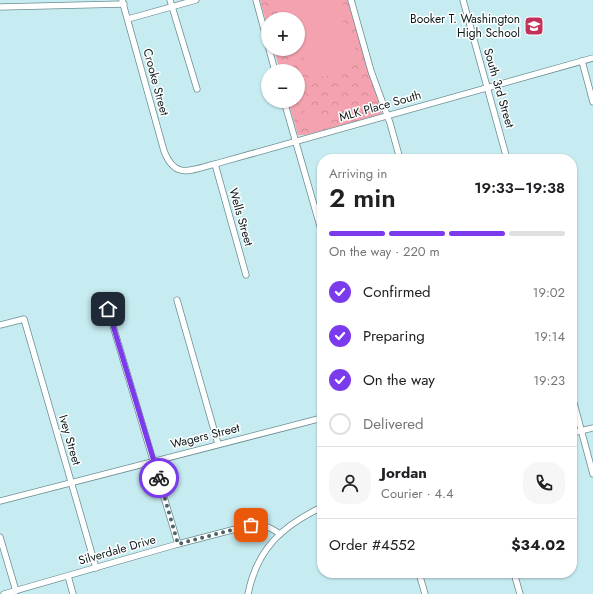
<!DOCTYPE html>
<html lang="en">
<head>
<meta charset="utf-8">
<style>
  :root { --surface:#fff; --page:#f6f6f6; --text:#202124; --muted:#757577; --line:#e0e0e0; --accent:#7c3aed }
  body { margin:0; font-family:Jost,sans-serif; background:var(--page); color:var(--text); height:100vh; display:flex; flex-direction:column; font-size:15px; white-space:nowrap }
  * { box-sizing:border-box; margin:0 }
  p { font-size:13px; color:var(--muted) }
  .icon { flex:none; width:22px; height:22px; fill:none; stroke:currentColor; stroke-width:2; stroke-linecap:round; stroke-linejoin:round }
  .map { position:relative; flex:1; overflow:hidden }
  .sheet { position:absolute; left:317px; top:154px; width:260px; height:424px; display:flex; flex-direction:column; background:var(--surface); border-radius:16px; box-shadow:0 1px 3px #0004 }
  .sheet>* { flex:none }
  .buttons { position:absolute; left:261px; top:12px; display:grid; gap:8px }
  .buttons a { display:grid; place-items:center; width:44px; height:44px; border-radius:50%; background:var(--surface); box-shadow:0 1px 3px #0004; font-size:20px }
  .pin { position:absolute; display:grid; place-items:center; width:34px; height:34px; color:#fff; margin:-17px; border-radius:8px; box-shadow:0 2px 6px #0006 }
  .courier { position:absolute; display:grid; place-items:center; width:40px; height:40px; margin:-20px; border:3px solid #7c3aed; border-radius:50%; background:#fff; color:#222; box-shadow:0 1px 5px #0007 }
  .summary em { font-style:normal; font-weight:600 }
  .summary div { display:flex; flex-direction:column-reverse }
  .summary { display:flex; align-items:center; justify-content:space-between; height:68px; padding:0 12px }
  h1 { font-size:26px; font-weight:600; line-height:30px }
  .bar { display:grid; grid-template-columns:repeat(4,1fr); gap:6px 4px; align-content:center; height:48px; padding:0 12px }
  .bar i { height:5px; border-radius:3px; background:var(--line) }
  .bar .active { background:var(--accent) }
  .bar p { grid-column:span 4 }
  .line { display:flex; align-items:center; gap:10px; padding:0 12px; border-top:1px solid var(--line) }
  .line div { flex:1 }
  .round { display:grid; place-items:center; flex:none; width:42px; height:42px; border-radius:16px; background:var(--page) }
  ol { padding:0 12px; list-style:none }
  li { display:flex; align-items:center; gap:12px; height:44px }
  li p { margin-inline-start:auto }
  li .icon { padding:4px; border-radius:50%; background:var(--accent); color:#fff; stroke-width:4 }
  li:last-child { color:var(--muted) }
  li i { width:22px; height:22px; border:2px solid var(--line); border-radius:50% }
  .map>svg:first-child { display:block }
  .forest { fill:url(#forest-crowns) }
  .pitch { fill:#f4a2af }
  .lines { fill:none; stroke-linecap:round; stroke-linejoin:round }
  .minor-casing { stroke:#6a8d91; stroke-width:7 }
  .minor { stroke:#fff; stroke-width:5.5 }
  .done { stroke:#4c6366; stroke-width:4; stroke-dasharray:0 7.2 }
  .route { stroke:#7c3aed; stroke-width:5 }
  .labels { text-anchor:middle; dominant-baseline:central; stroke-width:3; stroke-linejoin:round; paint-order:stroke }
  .poi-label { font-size:12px; fill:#0b191b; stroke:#fff; text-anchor:end }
  .street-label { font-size:12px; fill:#0b191b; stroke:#fff }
</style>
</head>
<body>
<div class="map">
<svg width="593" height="594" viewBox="0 0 593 594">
  <defs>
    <pattern id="forest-crowns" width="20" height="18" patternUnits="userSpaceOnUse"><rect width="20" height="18" fill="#f4a2af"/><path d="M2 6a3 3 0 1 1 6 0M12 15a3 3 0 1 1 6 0" fill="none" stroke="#d08b96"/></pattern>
  </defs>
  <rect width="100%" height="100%" fill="#c6ecf1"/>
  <!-- forest -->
  <path class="forest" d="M260 0H349L382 114 306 135H298L288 101H298V71H280L274 49H298V19H268V29Z"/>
  <!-- pitch -->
  <g class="pitch">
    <path d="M281 0H342L345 10 340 12 344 26 348 24 359 61 336 75 309 78 298 38V19H286Z"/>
    <path d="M307 107 324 116 317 129 300 120Z"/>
  </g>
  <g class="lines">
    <defs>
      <g id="minor">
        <path d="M122 0 164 151C175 180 191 170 215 164L593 58"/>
        <path d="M170 0 197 89"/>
        <path d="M256 0 268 44"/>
        <path d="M351 0 371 71 390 123 400 159"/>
        <path d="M463 0 507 159"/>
        <path d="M0 7 124 4"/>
        <path d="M128 19 196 0"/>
        <path d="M269 49 275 71"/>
        <path d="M582 61 593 102"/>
        <path d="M284 101 322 233"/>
        <path d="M215 164 246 275"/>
        <path d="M177 300 218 444"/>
        <path d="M108 309 178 544"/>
        <path d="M0 325 24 319 96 568"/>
        <path d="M572 396 593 474"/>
        <path d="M572 433 593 428"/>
        <path d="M0 501 322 418"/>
        <path d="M0 537 16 591"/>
        <path d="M419 573 425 594"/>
        <path d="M514 573 520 594"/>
        <path d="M68 576 73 594"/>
        <path d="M4 594 178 544 251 525C263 524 270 527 280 534"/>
        <path d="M248 594C257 549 282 526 322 507"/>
      </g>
    </defs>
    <!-- minor casing -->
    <use href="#minor" class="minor-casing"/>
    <!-- minor -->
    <use href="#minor" class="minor"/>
  </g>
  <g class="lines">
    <!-- done -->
    <path class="done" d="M159 478 178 544 251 525"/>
    <!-- route -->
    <path class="route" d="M108 309 159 478"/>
  </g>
  <!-- icons -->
  <defs>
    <symbol id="school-square" viewBox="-11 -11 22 22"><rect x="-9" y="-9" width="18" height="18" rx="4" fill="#c13159" stroke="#fff"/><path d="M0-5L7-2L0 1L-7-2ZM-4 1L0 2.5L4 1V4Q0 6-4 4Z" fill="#fff"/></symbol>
  </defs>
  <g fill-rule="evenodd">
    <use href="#school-square" x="523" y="15" width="22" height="22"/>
  </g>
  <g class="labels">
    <!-- poi labels -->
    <g class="poi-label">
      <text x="520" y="19">Booker T. Washington<tspan x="520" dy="14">High School</tspan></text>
    </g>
    <!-- street labels -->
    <g class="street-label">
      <text transform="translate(156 82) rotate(75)">Crooke Street</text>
      <text transform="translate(499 88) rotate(74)">South 3rd Street</text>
      <text transform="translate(380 106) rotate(-16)">MLK Place South</text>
      <text transform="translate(241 217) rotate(74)">Wells Street</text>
      <text transform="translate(205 436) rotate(-14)">Wagers Street</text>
      <text transform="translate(70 440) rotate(74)">Ivey Street</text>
      <text transform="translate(117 550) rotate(-16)">Silverdale Drive</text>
    </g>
  </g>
</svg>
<div class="buttons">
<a>+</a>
<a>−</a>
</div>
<div class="pin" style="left:251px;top:525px;background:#ea580c"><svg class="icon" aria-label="bag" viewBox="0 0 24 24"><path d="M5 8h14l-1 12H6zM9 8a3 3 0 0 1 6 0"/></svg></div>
<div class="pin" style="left:108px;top:309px;background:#1f2937"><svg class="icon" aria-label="home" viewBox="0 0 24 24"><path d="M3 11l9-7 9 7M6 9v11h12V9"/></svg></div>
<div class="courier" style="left:159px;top:478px"><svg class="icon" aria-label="bike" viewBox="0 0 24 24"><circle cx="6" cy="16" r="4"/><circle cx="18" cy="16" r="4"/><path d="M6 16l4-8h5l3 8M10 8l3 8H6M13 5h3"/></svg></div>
<section class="sheet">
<div class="summary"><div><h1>2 min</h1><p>Arriving in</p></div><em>19:33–19:38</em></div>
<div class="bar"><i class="active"></i><i class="active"></i><i class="active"></i><i></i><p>On the way · 220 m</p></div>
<ol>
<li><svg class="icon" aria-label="check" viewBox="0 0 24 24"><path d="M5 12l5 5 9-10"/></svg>Confirmed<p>19:02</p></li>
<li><svg class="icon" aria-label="check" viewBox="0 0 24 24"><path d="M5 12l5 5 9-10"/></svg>Preparing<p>19:14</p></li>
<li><svg class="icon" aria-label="check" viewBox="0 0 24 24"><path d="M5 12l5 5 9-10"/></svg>On the way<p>19:23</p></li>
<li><i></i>Delivered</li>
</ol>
<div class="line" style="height:72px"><a class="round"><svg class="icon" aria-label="person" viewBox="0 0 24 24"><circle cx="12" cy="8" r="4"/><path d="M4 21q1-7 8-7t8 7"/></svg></a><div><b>Jordan</b><p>Courier · 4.4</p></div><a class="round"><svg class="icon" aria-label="phone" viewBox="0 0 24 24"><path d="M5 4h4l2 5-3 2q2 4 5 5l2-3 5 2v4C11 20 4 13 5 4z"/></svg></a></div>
<div class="line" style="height:52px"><div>Order #4552</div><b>$34.02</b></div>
</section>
</div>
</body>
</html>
